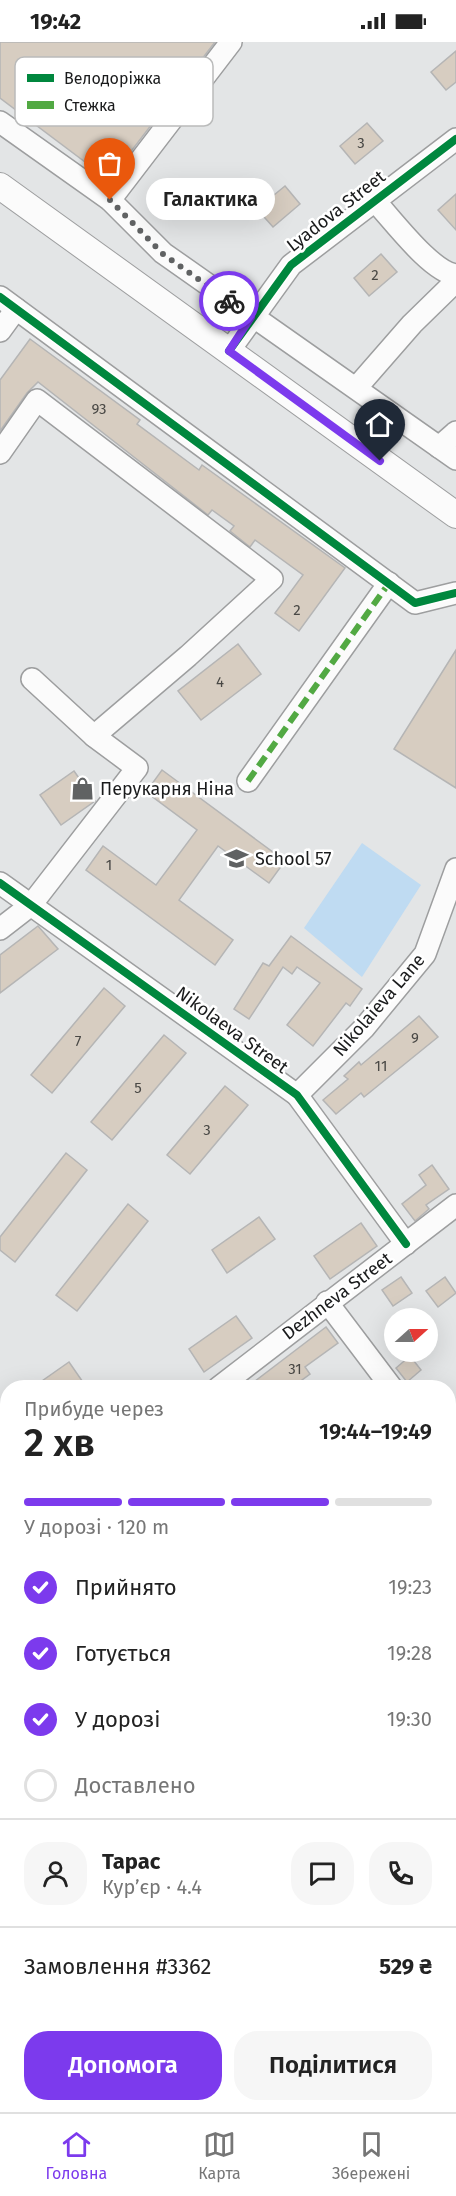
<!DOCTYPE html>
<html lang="uk">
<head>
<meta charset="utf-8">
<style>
  :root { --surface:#fff; --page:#f6f6f6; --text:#222; --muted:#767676; --line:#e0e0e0; --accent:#7c3aed }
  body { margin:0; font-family:"Fira Sans",sans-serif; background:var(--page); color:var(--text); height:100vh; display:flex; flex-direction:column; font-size:22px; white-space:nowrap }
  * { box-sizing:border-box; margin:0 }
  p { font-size:20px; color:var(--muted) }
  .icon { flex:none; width:33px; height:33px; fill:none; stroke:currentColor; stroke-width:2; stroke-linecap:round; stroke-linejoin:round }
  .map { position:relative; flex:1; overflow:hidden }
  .side { position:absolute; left:0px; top:1338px; width:456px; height:732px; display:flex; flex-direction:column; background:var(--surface); border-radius:24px 24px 0 0; box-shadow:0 6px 24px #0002 }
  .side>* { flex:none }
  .needle { width:39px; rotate:69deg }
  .buttons { position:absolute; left:384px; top:1266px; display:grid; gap:12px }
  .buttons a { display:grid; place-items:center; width:54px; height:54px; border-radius:50%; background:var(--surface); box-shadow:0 6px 24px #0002; font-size:30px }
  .pin { position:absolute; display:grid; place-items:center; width:51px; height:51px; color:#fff; margin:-62px -26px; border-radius:50% 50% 50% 0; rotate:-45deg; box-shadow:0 0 6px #0007 }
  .pin .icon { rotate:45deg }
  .courier { position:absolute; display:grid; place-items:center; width:60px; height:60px; margin:-30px; border:4px solid #7c3aed; border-radius:50%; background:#fff; color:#222; box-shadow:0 2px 8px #0007 }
  .bubble { position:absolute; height:42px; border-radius:21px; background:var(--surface); box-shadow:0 6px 24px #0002; font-size:20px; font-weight:600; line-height:42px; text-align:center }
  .head em { font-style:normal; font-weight:600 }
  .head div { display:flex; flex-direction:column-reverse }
  .head { display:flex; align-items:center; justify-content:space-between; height:102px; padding:0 24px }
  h1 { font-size:39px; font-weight:600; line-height:45px }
  .bar { display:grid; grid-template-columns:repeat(4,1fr); gap:9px 6px; align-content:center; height:72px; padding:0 24px }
  .bar i { height:8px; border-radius:4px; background:var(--line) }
  .bar .selected { background:var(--accent) }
  .bar p { grid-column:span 4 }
  .line { display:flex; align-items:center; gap:15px; padding:0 24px; border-top:2px solid var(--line) }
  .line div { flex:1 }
  .round { display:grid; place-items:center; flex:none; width:63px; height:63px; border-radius:24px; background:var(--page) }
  ol { padding:0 24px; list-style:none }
  li { display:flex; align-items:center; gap:18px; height:66px }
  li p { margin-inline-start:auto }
  li .icon { padding:6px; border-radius:50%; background:var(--accent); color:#fff; stroke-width:4 }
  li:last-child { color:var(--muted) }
  li i { width:33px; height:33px; border:3px solid var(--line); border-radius:50% }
  .button { display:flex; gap:12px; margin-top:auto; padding:12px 24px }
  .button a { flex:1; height:69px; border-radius:24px; background:var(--accent); color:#fff; font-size:24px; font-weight:600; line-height:69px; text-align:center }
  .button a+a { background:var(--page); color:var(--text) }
  .status { display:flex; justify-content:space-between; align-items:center; height:42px; padding:0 30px; background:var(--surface); direction:ltr }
  .status svg { height:16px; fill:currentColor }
  .dock { display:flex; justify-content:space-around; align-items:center; height:84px; border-top:2px solid var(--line); background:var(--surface); font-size:16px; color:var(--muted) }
  .dock a { display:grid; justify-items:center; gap:3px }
  .dock .selected { color:var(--accent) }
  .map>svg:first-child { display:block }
  .green { fill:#bfdbf2 }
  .building { fill:#d7cdc1; stroke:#b5b5b5; stroke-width:1.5 }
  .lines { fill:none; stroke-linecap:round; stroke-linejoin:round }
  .minor-casing { stroke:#9d9e9f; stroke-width:24 }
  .major-casing { stroke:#9d9e9f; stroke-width:28 }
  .minor { stroke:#fbfbfb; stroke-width:21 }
  .major { stroke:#fbfbfb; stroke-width:26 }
  .quiet { stroke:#52a943; stroke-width:6; stroke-dasharray:12 6; stroke-linecap:butt }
  .cycleway-casing { stroke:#fff; stroke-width:11 }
  .cycleway { stroke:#00873e; stroke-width:8 }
  .done { stroke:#606263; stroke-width:6; stroke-dasharray:0 10.8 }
  .route { stroke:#7c3aed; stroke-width:8 }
  .labels { text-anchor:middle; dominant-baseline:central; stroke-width:5; stroke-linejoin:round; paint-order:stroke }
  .number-label { font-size:15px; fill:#494845 }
  .street-label { font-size:18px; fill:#1a1b1c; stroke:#fff }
  .poi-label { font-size:18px; fill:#1a1b1c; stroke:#fff; text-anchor:start }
  .key { fill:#fff; stroke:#babbbb; stroke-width:1.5 }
  .key-label { font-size:16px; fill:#1a1b1c }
</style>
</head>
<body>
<div class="status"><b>19:42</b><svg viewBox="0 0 49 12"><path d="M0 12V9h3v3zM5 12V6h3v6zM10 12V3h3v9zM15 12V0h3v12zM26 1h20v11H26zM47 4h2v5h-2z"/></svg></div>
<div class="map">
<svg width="456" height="2070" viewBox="0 0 456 2070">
  <rect width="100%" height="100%" fill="#e3e5e6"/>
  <!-- green -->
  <path class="green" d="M362 801 421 843 362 935 304 886Z"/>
  <!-- building -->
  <g class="building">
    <path d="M0 0H215L109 138 0 56Z"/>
    <path d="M456 9V40L446 48 431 30Z"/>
    <path d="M367 81 383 99 355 122 340 104Z"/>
    <path d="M285 144 300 162 273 185 257 167Z"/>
    <path d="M456 152V188L438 168Z"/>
    <path d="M381 212 397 230 369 254 354 236Z"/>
    <path d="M30 297 140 378 137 382 199 428 202 423 345 526 299 589 275 571 303 533 255 498 250 505 230 489 234 484 212 468 208 473 38 340 27 351 0 389V338Z"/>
    <path d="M238 602 261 632 201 678 178 649Z"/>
    <path d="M456 608V746L394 707Z"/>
    <path d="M162 728 285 819 269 841 218 804 179 858 233 898 215 923 86 828 103 804 156 843 197 788 146 750Z"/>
    <path d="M74 729 95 759 61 783 40 753Z"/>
    <path d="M38 884 58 907 0 951V913Z"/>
    <path d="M291 894 362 947 350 964 346 961 313 1004 287 983 320 941 297 925 292 932 283 925 249 977 234 967 263 921 269 924Z"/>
    <path d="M104 946 125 964 52 1051 31 1033Z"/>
    <path d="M419 974 438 995 364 1055 361 1051 336 1072 323 1058 348 1037 344 1034 359 1020 361 1023Z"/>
    <path d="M164 993 186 1011 112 1098 91 1080Z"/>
    <path d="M225 1044 248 1063 190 1132 167 1113Z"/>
    <path d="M66 1111 87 1128 15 1220 0 1208V1195Z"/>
    <path d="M432 1123 449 1147 426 1163 429 1167 415 1179 402 1162 426 1143 419 1133Z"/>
    <path d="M128 1162 148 1179 77 1269 56 1253Z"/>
    <path d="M259 1175 275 1197 227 1231 212 1208Z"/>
    <path d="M361 1181 377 1204 330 1237 314 1214Z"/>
    <path d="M401 1235 412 1251 393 1264 382 1248Z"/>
    <path d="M445 1235 456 1251 438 1265 426 1249Z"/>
    <path d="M236 1274 252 1296 204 1330 189 1307Z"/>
    <path d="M326 1285 338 1301 305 1325 310 1332 291 1346H246Z"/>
    <path d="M410 1314 421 1328 407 1340 396 1326Z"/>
    <path d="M69 1320 87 1346H32Z"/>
  </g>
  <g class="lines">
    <defs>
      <g id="minor">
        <path d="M0 80 110 158 163 211 456 417"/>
        <path d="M110 158 231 0"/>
        <path d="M374 158C392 177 431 230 456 233"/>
        <path d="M0 255 415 561 456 551"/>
        <path d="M0 289 16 267"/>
        <path d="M229 309 291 223 456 97"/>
        <path d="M357 345 412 282 456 239"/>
        <path d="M439 405 456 390"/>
        <path d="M0 411 37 358 272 537 188 614 94 694 137 726 31 863 0 887"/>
        <path d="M32 637 94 694"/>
        <path d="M248 739 389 541"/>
        <path d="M0 841 297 1053 406 1202"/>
        <path d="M297 1053 364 986 425 912 456 827"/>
        <path d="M327 1260 392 1346"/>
        <path d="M218 1346 456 1163"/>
        <path d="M448 1419 456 1429"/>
        <path d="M448 1448 456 1443"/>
        <path d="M0 1473 8 1481"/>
        <path d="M0 1519 8 1512"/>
        <path d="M0 1698 8 1707"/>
        <path d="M448 1759 456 1753"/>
        <path d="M0 1805 8 1799"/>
        <path d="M448 2054 456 2048"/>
        <path d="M334 2062 340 2070"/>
        <path d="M34 2070 45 2062"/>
        <path d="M428 2070 437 2062"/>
      </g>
      <path id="major" d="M0 144 456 473"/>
    </defs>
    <!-- minor casing -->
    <use href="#minor" class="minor-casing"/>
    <!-- major casing -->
    <use href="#major" class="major-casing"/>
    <!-- minor -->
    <use href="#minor" class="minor"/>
    <!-- major -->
    <use href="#major" class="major"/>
    <!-- quiet -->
    <path class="quiet" d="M248 739 389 541"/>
    <defs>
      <g id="cycleway">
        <path d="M0 255 415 561 456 551"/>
        <path d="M229 309 291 223 456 97"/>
        <path d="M0 841 297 1053 406 1202"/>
      </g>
    </defs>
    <!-- cycleway casing -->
    <use href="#cycleway" class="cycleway-casing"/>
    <!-- cycleway -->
    <use href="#cycleway" class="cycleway"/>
  </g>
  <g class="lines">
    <!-- done -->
    <path class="done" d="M110 158 163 212 229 259"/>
    <!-- route -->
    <path class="route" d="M229 259 251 275 229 309 380 419"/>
  </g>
  <!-- icons -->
  <defs>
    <symbol id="shop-bare" viewBox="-9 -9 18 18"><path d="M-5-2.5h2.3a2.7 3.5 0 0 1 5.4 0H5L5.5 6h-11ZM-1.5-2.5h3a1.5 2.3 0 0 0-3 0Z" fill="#606263" stroke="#fff" stroke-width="2.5" paint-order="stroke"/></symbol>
    <symbol id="school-bare" viewBox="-9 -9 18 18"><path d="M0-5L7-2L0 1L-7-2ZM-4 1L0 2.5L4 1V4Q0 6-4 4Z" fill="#606263" stroke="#fff" stroke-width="2.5" paint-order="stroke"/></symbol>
  </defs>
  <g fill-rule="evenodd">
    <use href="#shop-bare" x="66" y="730" width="33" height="33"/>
    <use href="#school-bare" x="220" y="800" width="33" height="33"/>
  </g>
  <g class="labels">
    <!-- number labels -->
    <g class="number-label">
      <text x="361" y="101">3</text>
      <text x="375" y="233">2</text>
      <text x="99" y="367">93</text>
      <text x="297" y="568">2</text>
      <text x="220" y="640">4</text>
      <text x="109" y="823">1</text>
      <text x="415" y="996">9</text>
      <text x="78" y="999">7</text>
      <text x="381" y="1024">11</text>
      <text x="138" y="1046">5</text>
      <text x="207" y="1088">3</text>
      <text x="295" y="1327">31</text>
    </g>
    <!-- street labels -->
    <g class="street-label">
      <text transform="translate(336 169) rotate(-38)">Lyadova Street</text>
      <text transform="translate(379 963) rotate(-49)">Nikolaieva Lane</text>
      <text transform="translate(232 988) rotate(36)">Nikolaeva Street</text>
      <text transform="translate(337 1254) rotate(-37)">Dezhneva Street</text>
    </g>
    <!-- poi labels -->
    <g class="poi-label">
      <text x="100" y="747">Перукарня Ніна</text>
      <text x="255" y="817">School 57</text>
    </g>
  </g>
  <!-- legend -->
  <rect x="15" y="15" width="198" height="69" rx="9" class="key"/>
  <rect x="27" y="32" width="27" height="8" fill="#00873e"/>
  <rect x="27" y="59" width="27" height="8" fill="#52a943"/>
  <g class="key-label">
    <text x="64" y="42">Велодоріжка</text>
    <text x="64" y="69">Стежка</text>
  </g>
</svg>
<div class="buttons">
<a><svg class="needle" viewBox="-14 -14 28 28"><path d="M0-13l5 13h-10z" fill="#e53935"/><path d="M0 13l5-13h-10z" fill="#767676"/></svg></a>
</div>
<div class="pin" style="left:110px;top:158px;background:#ea580c"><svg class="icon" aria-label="bag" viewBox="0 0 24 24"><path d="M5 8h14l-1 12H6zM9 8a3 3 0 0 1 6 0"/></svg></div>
<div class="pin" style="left:380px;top:419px;background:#1f2937"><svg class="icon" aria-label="home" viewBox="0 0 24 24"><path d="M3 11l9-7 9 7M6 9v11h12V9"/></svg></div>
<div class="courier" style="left:229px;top:259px"><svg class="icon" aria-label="bike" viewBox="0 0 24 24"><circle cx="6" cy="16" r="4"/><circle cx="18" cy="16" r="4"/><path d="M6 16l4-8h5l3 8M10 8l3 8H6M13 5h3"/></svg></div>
<div class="bubble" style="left:146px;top:136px;width:129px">Галактика</div>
<section class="side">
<div class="head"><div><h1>2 хв</h1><p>Прибуде через</p></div><em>19:44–19:49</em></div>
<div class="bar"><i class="selected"></i><i class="selected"></i><i class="selected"></i><i></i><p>У дорозі · 120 m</p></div>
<ol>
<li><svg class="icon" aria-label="check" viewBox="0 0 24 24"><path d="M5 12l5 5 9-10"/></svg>Прийнято<p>19:23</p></li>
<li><svg class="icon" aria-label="check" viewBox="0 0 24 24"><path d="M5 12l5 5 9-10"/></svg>Готується<p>19:28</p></li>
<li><svg class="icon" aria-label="check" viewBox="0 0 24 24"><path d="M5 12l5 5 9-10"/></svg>У дорозі<p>19:30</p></li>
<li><i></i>Доставлено</li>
</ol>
<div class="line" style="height:108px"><a class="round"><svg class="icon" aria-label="person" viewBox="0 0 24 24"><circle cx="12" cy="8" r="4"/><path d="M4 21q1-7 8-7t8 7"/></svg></a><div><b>Тарас</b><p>Кур’єр · 4.4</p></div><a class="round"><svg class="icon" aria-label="chat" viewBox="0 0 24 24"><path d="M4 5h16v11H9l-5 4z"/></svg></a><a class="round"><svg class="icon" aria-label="phone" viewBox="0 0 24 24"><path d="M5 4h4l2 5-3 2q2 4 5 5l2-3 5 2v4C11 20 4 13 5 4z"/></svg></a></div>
<div class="line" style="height:78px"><div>Замовлення #3362</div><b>529 ₴</b></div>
<div class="button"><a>Допомога</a><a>Поділитися</a></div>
</section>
</div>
<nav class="dock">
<a class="selected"><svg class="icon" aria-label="home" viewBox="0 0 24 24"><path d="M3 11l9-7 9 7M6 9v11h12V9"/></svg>Головна</a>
<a><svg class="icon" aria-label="map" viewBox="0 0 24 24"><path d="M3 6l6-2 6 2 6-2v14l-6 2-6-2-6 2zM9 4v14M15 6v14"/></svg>Карта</a>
<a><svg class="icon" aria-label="saved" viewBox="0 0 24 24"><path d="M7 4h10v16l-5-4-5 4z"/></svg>Збережені</a>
</nav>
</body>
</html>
